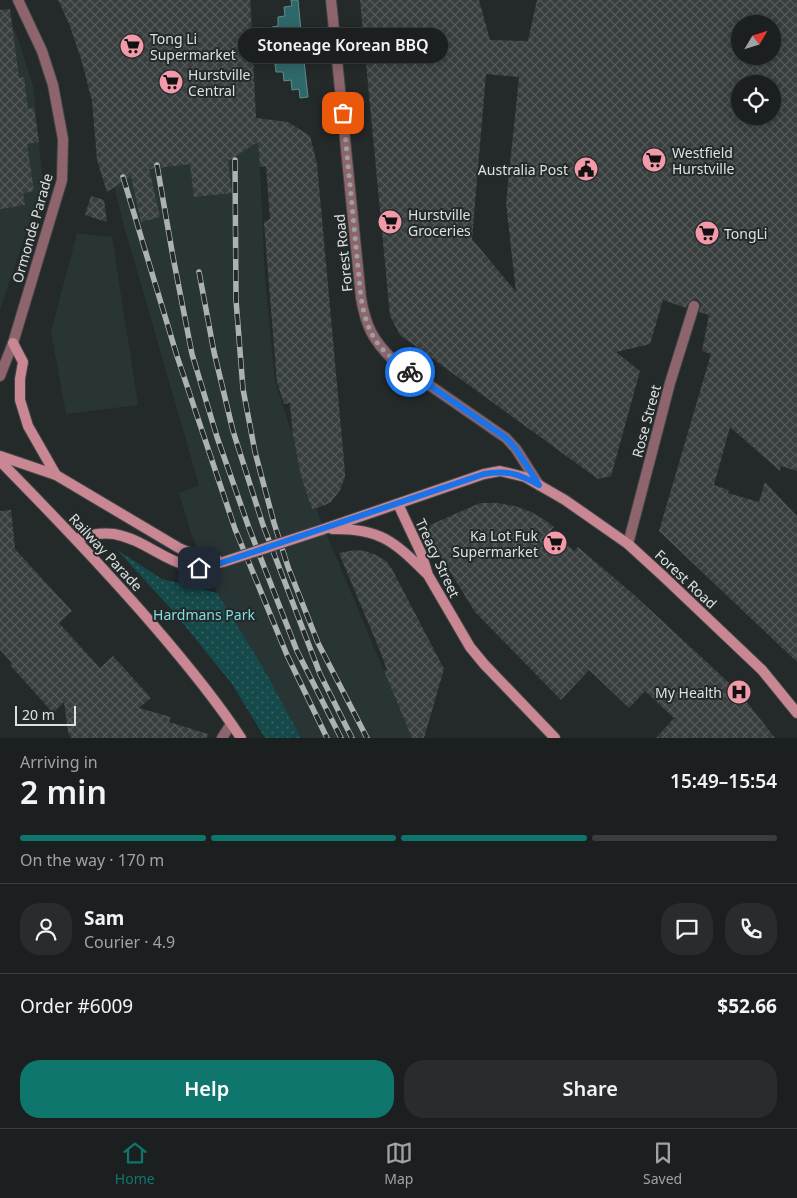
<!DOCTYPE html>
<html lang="en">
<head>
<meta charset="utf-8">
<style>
  :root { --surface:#1b1f1f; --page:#282c2c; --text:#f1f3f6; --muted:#a0a2a4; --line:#393d3d; --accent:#0f766e }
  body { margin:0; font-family:"Noto Sans",sans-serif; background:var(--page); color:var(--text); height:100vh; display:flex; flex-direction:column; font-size:19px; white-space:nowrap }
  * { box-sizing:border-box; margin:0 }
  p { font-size:16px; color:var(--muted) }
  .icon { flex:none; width:28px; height:28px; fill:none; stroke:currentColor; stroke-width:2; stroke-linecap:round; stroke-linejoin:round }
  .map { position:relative; height:738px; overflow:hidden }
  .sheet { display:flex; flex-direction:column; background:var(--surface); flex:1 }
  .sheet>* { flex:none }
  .needle { width:32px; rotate:52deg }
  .buttons { position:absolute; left:731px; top:15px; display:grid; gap:10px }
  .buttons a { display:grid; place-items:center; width:50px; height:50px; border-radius:50%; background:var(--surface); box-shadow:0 2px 12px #0003,0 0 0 1px var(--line); font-size:25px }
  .scale { position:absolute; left:15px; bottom:12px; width:61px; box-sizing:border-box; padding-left:5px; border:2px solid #dce0e0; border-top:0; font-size:14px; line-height:18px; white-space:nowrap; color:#dce0e0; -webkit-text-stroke:4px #242929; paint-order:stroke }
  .pin { position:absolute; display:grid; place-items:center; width:42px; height:42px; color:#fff; margin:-21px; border-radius:10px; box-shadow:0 2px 8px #0006 }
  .courier { position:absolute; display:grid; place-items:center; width:50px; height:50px; margin:-25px; border:4px solid #1a73e8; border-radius:50%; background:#fff; color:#222; box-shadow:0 1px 6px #0007 }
  .bubble { position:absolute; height:35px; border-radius:18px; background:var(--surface); box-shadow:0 2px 12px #0003,0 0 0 1px var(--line); font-size:16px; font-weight:600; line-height:35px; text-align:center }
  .head em { font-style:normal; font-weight:600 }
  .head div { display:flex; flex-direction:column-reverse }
  .head { display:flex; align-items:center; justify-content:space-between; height:85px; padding:0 20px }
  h1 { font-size:32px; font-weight:600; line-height:38px }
  .bar { display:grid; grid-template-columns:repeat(4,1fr); gap:8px 5px; align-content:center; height:60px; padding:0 20px }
  .bar i { height:6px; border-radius:4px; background:var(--line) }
  .bar .on { background:var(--accent) }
  .bar p { grid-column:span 4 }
  .line { display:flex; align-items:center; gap:12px; padding:0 20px; border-top:1px solid var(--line) }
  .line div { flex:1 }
  .round { display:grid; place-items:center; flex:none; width:52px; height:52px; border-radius:20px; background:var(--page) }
  .primary-button { display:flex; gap:10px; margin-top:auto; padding:10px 20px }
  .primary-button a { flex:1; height:58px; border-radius:20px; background:var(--accent); color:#fff; font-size:20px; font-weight:600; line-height:58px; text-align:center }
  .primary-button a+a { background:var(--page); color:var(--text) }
  .menu { display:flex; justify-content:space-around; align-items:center; height:70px; border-top:1px solid var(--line); background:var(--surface); font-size:14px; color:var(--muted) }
  .menu a { display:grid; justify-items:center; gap:2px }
  .menu .on { color:var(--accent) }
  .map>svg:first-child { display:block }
  .built { fill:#293535; fill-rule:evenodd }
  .park { fill:url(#park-dots) }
  .water { fill:#2f6869; stroke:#638c8d }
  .building { fill:url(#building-cross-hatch); fill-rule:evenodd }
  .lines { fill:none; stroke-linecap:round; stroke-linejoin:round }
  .street-casing { stroke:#414646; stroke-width:12 }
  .secondary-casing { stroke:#414646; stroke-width:12 }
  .street { stroke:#8e656c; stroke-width:10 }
  .secondary { stroke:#c98793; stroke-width:10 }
  .rail-casing { stroke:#acb1b1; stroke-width:5.5 }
  .rail { stroke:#242929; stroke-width:4; stroke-dasharray:11; stroke-linecap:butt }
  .secondary-bridge-casing { stroke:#414646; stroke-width:12; stroke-linecap:butt }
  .secondary-bridge { stroke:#c98793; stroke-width:10 }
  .done { stroke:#9ca0a0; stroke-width:5; stroke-dasharray:0 9 }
  .route { stroke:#1a73e8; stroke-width:6 }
  .labels { text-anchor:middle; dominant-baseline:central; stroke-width:4; stroke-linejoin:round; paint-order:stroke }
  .poi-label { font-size:14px; fill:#dce0e0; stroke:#242929; text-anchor:start }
  .street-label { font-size:14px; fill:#dce0e0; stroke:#242929 }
  .park-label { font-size:14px; fill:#81dfe1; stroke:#242929 }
</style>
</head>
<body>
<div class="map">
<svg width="797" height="738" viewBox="0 0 797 738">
  <defs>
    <pattern id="park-dots" width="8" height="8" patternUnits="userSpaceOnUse" patternTransform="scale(1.25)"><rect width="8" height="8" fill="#15494a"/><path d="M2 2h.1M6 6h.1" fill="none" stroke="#366364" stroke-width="1.8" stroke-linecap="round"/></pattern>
    <pattern id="building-cross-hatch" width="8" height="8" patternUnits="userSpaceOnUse" patternTransform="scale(1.25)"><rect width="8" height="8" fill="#383e3e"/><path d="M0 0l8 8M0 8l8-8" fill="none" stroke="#545a5a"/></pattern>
  </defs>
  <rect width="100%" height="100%" fill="#242929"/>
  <!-- built -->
  <g class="built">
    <path d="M71 0H251L256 118 288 122 310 136 316 161 345 477 340 490 331 502 316 509 412 738H301L264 669 217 593 192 536 179 493 199 485 122 219ZM260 167H267L270 219 264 222 276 374H280L282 385 278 386 284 404 290 403 292 434 275 381 265 280Z"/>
    <path d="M0 8 16 33 33 86 43 182 0 310Z"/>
    <path d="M77 233 112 237 138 405 66 414 51 332Z"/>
  </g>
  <!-- park -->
  <path class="park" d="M117 550 162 579 217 593 264 669 301 738H265L232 684 172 610Z"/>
  <!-- water -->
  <g class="water">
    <path d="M291 0H298L301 31 273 34 272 27 278 26V17L285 16 284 7 292 6Z"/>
    <path d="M304 61 308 97 300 98 299 89 292 90 291 80 284 81 283 72H276L275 64Z"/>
  </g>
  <!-- building -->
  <g class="building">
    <path d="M58 0H250L256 118 288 122 310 136 317 164 345 472V477L340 490 331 502 323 506 312 509 301 476 293 434 290 403 284 404 277 382 264 222 270 219 266 166 260 167 258 142 228 161 232 193 194 197 190 164 149 169 160 217 141 222 131 176 107 192 97 160 92 101 82 62 70 26Z"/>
    <path d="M360 0H479L490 40 528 41 537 0H797V471L781 466 780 471 730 427 714 485 729 490 728 493 759 502 765 482 797 516V662L659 531 711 354 702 351 709 315 699 312 701 305 699 301 696 299 690 301 686 308 663 300 650 344 616 352 640 371 611 476 598 479 400 335 390 316ZM740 24H772V56H740ZM486 74 519 77 506 203 516 292 472 239ZM740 84H772V116H740Z"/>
    <path d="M10 9 19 78 24 77 28 109 34 108 39 142 27 144 34 191 23 193 25 205 0 209V10Z"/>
    <path d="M91 196 104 200 107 222 85 215Z"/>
    <path d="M480 503H497L515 506 531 512 545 520 554 527 551 530 574 551 578 547 632 593 739 692 775 738H656L674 718 645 691 629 708 589 670 561 700 475 612 428 536 430 525Z"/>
    <path d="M11 510 15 549 72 611 59 623 100 668 113 656 151 698 139 708 171 717 169 722 208 734 207 738H71L68 732 64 702 53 713 10 665 12 663 0 650V511Z"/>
    <path d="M355 550 365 551 376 555 386 561 392 569 444 669 424 738H412L384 671 387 670 380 651 339 553Z"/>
  </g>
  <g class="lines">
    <defs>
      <g id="street">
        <path d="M331 0 361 298C366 327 373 340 393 360L506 438 516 449 539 485"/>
        <path d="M0 376 13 343 62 180 63 139 53 85 42 51 18 0"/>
        <path d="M628 544 670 383 694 306"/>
        <path d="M222 738 231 724"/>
      </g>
      <g id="secondary">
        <path d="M13 343 23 362 20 379V400L28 426 56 475"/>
        <path d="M0 456 56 475 179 548 198 556 223 562"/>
        <path d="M0 461C53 515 105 569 154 626 185 662 215 698 241 738"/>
        <path d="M398 504 421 553 428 575 470 647 484 664 555 738"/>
        <path d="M332 529C379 528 394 541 426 573"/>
        <path d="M321 530 484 474 500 471 525 477 565 500 628 544 663 576 762 670 797 713"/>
        <path d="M76 539C88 535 100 532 114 534 155 541 177 580 222 562"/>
      </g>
    </defs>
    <!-- street casing -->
    <use href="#street" class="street-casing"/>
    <!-- secondary casing -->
    <use href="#secondary" class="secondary-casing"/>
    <!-- street -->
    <use href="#street" class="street"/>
    <!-- secondary -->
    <use href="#secondary" class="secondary"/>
    <defs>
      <g id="rail">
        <path d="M235 160 236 300 243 389 255 452 274 523 288 567 318 643 367 738"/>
        <path d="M157 165 173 257 192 354 217 437 249 528 297 651 341 738"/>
        <path d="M123 177 177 356 235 529 287 655 327 738"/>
        <path d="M199 272 214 352 233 431 263 525 320 674 352 738"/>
      </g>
    </defs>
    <!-- rail casing -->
    <use href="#rail" class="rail-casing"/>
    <!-- rail -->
    <use href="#rail" class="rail"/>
    <defs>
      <path id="secondary-bridge" d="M223 562 321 530"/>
    </defs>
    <!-- secondary-bridge casing -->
    <use href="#secondary-bridge" class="secondary-bridge-casing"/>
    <!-- secondary-bridge -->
    <use href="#secondary-bridge" class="secondary-bridge"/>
  </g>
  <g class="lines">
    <!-- done -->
    <path class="done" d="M343 113 361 298C368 337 378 349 410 372"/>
    <!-- route -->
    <path class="route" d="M199 568 212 566 484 474C507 470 519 474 539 485L516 449 506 438 410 372"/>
  </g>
  <!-- icons -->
  <defs>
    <symbol id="supermarket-disc" viewBox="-11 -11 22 22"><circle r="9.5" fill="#f39aaa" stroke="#242929"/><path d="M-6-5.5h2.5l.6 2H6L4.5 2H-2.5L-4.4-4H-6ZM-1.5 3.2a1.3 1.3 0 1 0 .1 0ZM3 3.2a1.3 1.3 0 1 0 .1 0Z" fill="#111"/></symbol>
    <symbol id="civic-disc" viewBox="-11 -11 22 22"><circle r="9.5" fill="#f39aaa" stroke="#242929"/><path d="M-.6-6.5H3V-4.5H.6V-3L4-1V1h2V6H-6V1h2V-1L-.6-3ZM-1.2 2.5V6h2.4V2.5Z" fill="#111"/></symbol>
    <symbol id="hospital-disc" viewBox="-11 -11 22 22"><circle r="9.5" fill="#f39aaa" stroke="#242929"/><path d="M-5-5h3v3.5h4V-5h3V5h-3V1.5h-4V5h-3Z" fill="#111"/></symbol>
  </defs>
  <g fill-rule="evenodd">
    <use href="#supermarket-disc" x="118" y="32" width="28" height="28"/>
    <use href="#supermarket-disc" x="157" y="68" width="28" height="28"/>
    <use href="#supermarket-disc" x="640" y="146" width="28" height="28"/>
    <use href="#civic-disc" x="572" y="155" width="28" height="28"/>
    <use href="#supermarket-disc" x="376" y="208" width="28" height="28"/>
    <use href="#supermarket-disc" x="693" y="219" width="28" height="28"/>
    <use href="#supermarket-disc" x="541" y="529" width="28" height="28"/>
    <use href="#hospital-disc" x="725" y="678" width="28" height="28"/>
  </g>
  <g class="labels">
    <!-- poi labels -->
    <g class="poi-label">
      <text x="150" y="38">Tong Li<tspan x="150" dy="16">Supermarket</tspan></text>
      <text x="188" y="74">Hurstville<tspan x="188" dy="16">Central</tspan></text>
      <text x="672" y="152">Westfield<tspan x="672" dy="16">Hurstville</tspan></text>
      <text x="568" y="169" text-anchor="end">Australia Post</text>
      <text x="408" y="214">Hurstville<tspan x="408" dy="16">Groceries</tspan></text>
      <text x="724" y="233">TongLi</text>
      <text x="538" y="535" text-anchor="end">Ka Lot Fuk<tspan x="538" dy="16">Supermarket</tspan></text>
      <text x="722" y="692" text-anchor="end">My Health</text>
    </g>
    <!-- street labels -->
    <g class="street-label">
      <text transform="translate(32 228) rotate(-74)">Ormonde Parade</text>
      <text transform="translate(343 253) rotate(-96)">Forest Road</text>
      <text transform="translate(646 421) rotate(-75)">Rose Street</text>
      <text transform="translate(106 552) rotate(47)">Railway Parade</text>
      <text transform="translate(438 558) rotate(65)">Treacy Street</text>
      <text transform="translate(686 579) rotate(43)">Forest Road</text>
    </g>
    <!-- park labels -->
    <g class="park-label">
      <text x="204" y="614">Hardmans Park</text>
    </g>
  </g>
</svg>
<div class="buttons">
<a><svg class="needle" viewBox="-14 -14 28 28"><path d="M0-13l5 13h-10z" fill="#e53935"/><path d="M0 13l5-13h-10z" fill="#a0a2a4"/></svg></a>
<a><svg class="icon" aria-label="locate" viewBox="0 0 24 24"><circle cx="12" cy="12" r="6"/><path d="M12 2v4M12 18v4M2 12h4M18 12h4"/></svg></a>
</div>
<div class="scale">20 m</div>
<div class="pin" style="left:343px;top:113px;background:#ea580c"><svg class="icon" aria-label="bag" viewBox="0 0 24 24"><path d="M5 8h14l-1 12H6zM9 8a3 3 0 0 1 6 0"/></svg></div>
<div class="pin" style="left:199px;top:568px;background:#1f2937"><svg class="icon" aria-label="home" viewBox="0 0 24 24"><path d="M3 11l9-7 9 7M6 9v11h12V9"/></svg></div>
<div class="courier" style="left:410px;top:372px"><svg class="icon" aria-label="bike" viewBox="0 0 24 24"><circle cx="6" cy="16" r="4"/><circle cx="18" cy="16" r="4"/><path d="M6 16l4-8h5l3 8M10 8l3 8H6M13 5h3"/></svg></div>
<div class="bubble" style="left:238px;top:28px;width:210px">Stoneage Korean BBQ</div>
</div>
<section class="sheet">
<div class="head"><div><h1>2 min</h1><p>Arriving in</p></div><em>15:49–15:54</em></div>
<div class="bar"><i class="on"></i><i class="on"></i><i class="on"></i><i></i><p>On the way · 170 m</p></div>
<div class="line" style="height:90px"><a class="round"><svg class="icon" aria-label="person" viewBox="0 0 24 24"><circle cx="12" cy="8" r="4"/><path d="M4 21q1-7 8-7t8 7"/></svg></a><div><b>Sam</b><p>Courier · 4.9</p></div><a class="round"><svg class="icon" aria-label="chat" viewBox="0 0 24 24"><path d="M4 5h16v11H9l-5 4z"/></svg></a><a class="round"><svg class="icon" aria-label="phone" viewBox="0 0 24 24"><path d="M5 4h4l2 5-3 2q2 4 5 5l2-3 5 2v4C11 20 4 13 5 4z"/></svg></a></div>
<div class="line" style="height:65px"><div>Order #6009</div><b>$52.66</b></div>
<div class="primary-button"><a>Help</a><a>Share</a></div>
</section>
<nav class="menu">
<a class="on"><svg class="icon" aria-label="home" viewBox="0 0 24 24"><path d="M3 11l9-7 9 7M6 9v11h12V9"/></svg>Home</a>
<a><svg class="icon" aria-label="map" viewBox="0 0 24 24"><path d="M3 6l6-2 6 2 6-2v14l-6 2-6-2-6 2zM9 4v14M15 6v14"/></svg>Map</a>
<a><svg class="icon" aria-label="saved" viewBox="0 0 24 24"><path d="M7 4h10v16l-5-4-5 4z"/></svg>Saved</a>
</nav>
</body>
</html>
